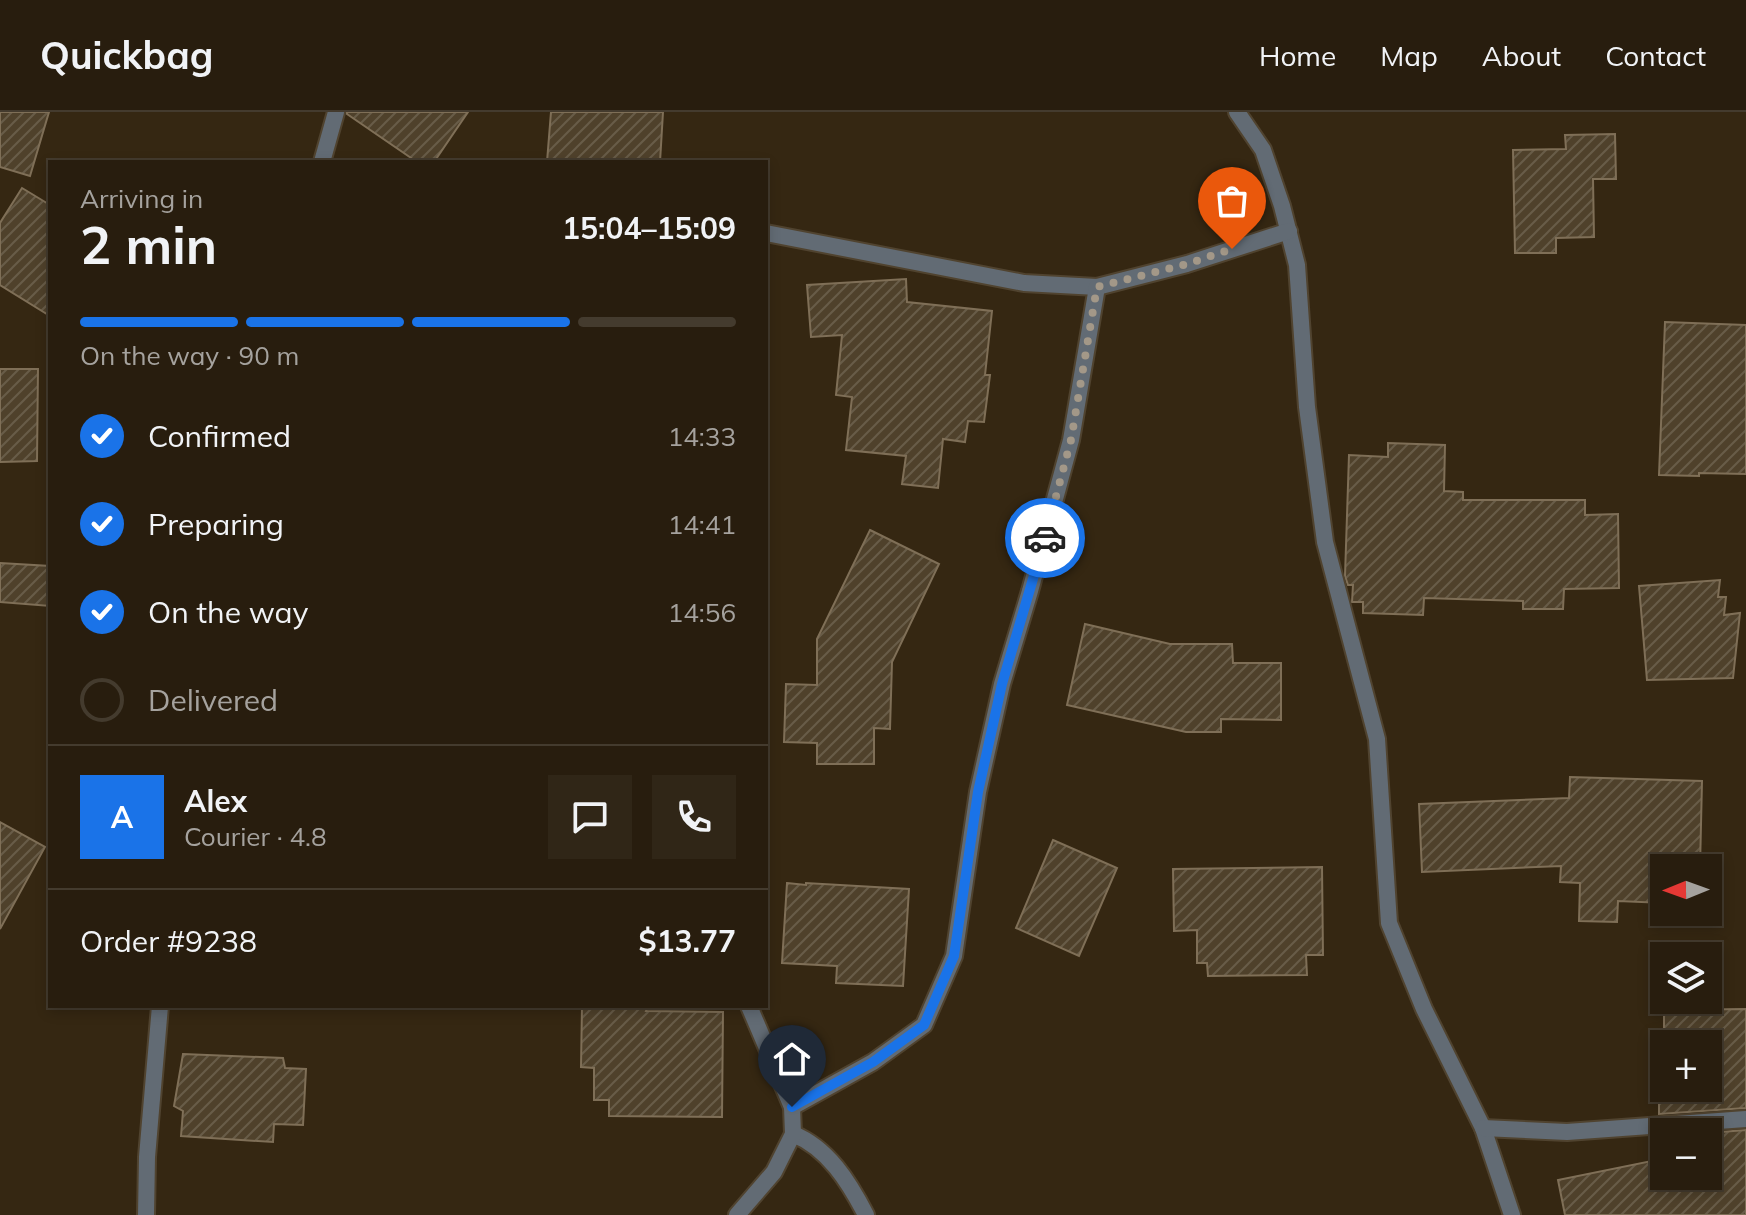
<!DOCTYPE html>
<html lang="en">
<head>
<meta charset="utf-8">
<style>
  :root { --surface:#281d0e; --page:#302617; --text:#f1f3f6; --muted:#a5a29e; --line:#443b2e; --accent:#1a73e8 }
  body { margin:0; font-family:Mulish,sans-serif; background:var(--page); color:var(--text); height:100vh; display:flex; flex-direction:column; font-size:30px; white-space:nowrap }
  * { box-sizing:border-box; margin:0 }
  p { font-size:26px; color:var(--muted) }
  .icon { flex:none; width:44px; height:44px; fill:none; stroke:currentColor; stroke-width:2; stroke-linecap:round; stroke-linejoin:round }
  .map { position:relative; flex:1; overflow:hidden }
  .panel { position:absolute; left:48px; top:48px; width:720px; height:848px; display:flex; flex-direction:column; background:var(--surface); border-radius:0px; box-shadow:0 4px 12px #0003,0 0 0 2px var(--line) }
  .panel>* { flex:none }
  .needle { width:52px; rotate:269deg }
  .fabs { position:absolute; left:1650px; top:742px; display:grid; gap:16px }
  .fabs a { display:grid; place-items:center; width:72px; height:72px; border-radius:0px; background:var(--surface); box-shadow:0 4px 12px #0003,0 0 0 2px var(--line); font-size:40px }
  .pin { position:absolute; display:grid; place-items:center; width:68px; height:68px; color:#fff; margin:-82px -34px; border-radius:50% 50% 50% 0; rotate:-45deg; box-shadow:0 0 8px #0007 }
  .pin .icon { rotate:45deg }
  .courier { position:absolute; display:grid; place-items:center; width:80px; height:80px; margin:-40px; border:6px solid #1a73e8; border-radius:50%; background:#fff; color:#222; box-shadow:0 2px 10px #0007 }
  .head em { font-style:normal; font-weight:700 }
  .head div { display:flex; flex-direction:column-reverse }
  .head { display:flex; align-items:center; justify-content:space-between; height:136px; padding:0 32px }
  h1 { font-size:52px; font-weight:700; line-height:60px }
  .bar { display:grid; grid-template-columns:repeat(4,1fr); gap:12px 8px; align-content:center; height:96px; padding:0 32px }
  .bar i { height:10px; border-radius:6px; background:var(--line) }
  .bar .selected { background:var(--accent) }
  .bar p { grid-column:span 4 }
  .line { display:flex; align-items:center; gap:20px; padding:0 32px; border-top:2px solid var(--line) }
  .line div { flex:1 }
  .round { display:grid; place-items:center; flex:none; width:84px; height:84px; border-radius:0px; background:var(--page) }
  ol { padding:0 32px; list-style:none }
  li { display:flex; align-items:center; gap:24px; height:88px }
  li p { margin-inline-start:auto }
  li .icon { padding:8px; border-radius:50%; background:var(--accent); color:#fff; stroke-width:4 }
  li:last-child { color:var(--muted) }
  li i { width:44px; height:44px; border:4px solid var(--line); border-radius:50% }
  header { display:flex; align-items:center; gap:48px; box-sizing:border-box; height:112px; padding:0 40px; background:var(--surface); border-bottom:2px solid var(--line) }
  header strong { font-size:38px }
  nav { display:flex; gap:44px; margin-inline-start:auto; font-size:28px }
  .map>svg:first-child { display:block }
  .building { fill:url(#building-hatch); stroke:#7f6f57; stroke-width:2 }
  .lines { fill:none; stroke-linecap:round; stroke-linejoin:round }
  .minor-casing { stroke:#50432f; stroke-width:20 }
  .minor { stroke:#626b74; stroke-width:16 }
  .done { stroke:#a39888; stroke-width:8; stroke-dasharray:0 14.4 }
  .route { stroke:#1a73e8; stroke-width:10 }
</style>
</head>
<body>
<header>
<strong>Quickbag</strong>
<nav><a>Home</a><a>Map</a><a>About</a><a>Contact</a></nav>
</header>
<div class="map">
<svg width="1746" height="1103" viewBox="0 0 1746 1103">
  <defs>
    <pattern id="building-hatch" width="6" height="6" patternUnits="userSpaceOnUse" patternTransform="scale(2)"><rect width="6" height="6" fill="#4f412b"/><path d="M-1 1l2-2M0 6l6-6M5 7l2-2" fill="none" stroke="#685c48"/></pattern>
  </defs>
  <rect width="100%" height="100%" fill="#352712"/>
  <!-- building -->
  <g class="building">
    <path d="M0 0H49L30 64 0 55Z"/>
    <path d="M347 0H468L434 50H417L347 2Z"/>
    <path d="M551 0H663L660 50H547Z"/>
    <path d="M1615 22 1616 67H1593L1594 125 1556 126V141H1515L1513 38 1566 37 1565 23Z"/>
    <path d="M22 76 50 93V204L0 173V111Z"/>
    <path d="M906 167 907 190 992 199 985 263H990L984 310 968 309 965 330 943 327 938 376 902 372 906 344 846 338 852 285 836 283 842 223 811 225 807 173Z"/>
    <path d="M1665 210 1746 213V362L1699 361V364L1659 363Z"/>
    <path d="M0 257H38L37 349 0 350Z"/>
    <path d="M1388 331 1445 333 1444 379 1463 380V388H1585V403L1618 402 1619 476 1564 477 1563 497H1523V489L1424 486 1423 503 1363 501V490H1352L1353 473H1348L1345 464 1349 343 1388 345Z"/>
    <path d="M870 418 939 452 892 550 890 617 874 616V652H817V631L784 630 786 572 817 573V527Z"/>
    <path d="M0 451 50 454V494L0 490Z"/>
    <path d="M1720 468 1718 485H1726L1724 503 1740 501 1733 566 1647 568 1639 474Z"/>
    <path d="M1085 512 1170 532H1232L1233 551H1281V608L1221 607V620H1186L1067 593Z"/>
    <path d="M1570 665 1702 669 1700 756H1664V791L1618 789 1617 810 1579 809 1580 771 1560 770 1561 754 1422 760 1419 692 1569 686Z"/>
    <path d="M0 710 45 735 0 817Z"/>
    <path d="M1053 728 1117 756 1079 844 1016 816Z"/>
    <path d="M1322 755 1323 843H1306L1307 863 1208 864 1207 851H1197V818L1174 819 1173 757Z"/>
    <path d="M787 771 806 773V771L909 777 903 874 836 871 837 854 782 851Z"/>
    <path d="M582 894H648L646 899 723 900 722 1005 609 1004V988H594V956L581 955Z"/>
    <path d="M1746 897V996L1659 1002V963H1664V976H1708V932H1664V898Z"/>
    <path d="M183 942 283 946 285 956 306 957 303 1013 274 1012 273 1030 181 1024 183 999 174 994Z"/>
    <path d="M1746 1018V1103H1565L1558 1068 1657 1048 1658 1024H1664V1064H1708V1021Z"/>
  </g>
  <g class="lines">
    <defs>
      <g id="minor">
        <path d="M1237 0 1263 38 1282 94 1297 153 1307 295 1325 430 1377 627 1389 811 1424 897 1483 1016 1512 1103"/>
        <path d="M322 50 336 0"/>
        <path d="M766 121 1024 171 1097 175 1187 152 1289 119"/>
        <path d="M792 995 873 950 924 913 954 844 978 680 1002 572 1030 479 1071 328 1097 175"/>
        <path d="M1483 1016 1567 1020 1746 1007"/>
        <path d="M793 1022C828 1036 849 1070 866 1103"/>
        <path d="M146 1103 147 1045 160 894"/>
        <path d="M737 1103 774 1060 793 1022 792 995 749 894"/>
      </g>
    </defs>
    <!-- minor casing -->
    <use href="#minor" class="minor-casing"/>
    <!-- minor -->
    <use href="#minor" class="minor"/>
  </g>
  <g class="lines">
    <!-- done -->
    <path class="done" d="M1045 426 1071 328 1097 175 1187 152 1232 137"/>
    <!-- route -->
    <path class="route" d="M792 995 873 950 924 913 954 844 978 680 1002 572 1045 426"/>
  </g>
</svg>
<div class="fabs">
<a><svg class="needle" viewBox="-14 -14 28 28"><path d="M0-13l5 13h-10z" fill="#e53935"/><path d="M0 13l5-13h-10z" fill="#a5a29e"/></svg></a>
<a><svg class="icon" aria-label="layers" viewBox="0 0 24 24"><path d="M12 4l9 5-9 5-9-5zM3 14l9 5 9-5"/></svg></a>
<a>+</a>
<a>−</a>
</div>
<div class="pin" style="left:1232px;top:137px;background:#ea580c"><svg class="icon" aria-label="bag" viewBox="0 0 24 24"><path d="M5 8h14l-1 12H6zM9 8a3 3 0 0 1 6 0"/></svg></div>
<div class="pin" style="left:792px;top:995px;background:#1f2937"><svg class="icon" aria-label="home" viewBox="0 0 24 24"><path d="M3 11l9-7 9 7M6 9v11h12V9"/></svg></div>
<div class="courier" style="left:1045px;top:426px"><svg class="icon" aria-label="car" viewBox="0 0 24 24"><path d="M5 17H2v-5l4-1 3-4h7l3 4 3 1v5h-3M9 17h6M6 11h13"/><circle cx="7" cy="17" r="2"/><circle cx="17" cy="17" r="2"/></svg></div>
<section class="panel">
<div class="head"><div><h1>2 min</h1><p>Arriving in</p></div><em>15:04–15:09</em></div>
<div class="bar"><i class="selected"></i><i class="selected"></i><i class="selected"></i><i></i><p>On the way · 90 m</p></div>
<ol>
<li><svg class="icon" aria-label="check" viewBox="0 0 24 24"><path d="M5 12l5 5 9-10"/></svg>Confirmed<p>14:33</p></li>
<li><svg class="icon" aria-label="check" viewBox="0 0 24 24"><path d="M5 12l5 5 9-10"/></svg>Preparing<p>14:41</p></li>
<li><svg class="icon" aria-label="check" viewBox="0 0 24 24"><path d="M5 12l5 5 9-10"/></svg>On the way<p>14:56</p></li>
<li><i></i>Delivered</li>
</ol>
<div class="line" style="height:144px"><b class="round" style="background:var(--accent);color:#fff">A</b><div><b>Alex</b><p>Courier · 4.8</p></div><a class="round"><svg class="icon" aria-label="chat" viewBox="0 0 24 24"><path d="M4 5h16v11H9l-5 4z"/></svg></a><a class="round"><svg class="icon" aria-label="phone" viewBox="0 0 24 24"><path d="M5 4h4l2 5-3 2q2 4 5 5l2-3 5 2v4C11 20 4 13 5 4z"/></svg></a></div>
<div class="line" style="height:104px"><div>Order #9238</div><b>$13.77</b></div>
</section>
</div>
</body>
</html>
